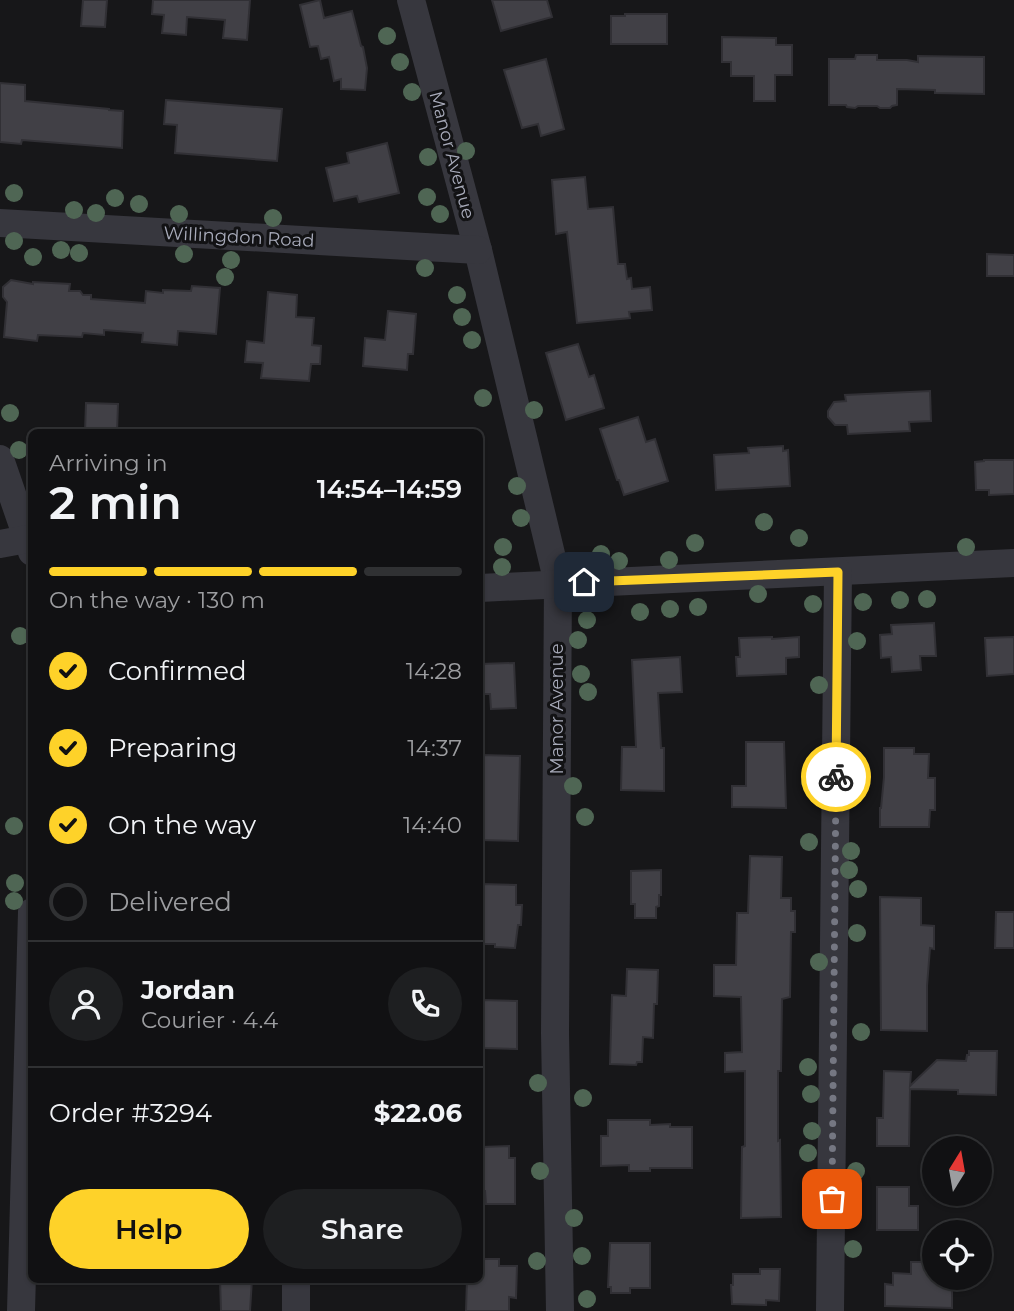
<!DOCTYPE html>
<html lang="en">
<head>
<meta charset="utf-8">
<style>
  :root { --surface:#111113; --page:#1e1f21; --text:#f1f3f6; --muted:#9c9da0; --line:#303133; --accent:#fed229 }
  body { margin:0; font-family:Montserrat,sans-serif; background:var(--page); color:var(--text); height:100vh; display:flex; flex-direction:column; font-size:26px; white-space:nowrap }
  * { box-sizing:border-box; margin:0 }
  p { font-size:23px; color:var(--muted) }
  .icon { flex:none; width:38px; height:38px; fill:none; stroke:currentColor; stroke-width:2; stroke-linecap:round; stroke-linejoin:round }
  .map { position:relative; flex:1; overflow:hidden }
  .drawer { position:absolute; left:28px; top:429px; width:455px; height:854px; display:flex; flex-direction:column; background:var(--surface); border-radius:10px; box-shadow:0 2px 5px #0004,0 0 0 2px var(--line) }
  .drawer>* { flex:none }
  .needle { width:46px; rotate:11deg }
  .tools { position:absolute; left:922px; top:1136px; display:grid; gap:14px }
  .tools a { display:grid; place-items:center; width:70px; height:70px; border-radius:50%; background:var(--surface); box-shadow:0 2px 5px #0004,0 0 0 2px var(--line); font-size:35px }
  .pin { position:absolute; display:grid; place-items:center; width:60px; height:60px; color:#fff; margin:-30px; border-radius:14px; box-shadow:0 4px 10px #0006 }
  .courier { position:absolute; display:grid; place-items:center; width:70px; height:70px; margin:-35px; border:5px solid #fed229; border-radius:50%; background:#fff; color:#222; box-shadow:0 2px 9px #0007 }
  .overview em { font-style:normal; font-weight:600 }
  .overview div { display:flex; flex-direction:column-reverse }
  .overview { display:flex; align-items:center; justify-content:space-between; height:119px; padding:0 21px }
  h1 { font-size:46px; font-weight:600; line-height:52px }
  .bar { display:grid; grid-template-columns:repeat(4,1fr); gap:10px 7px; align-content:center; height:84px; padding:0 21px }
  .bar i { height:9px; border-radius:5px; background:var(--line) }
  .bar .on { background:var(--accent) }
  .bar p { grid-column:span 4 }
  .line { display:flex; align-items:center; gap:18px; padding:0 21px; border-top:2px solid var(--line) }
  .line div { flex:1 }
  .round { display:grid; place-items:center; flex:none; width:74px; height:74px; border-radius:37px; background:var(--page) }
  ol { padding:0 21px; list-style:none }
  li { display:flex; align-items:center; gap:21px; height:77px }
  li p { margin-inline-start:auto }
  li .icon { padding:7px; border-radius:50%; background:var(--accent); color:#111; stroke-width:4 }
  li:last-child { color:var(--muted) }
  li i { width:38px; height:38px; border:4px solid var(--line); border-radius:50% }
  .action { display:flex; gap:14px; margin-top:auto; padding:14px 21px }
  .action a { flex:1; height:80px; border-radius:42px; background:var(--accent); color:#111; font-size:28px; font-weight:600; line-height:80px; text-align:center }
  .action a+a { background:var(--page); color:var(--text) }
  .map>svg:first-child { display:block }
  .building { fill:#414046; stroke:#313035; stroke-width:2 }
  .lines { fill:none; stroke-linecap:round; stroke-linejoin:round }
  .minor { stroke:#37373e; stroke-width:28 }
  .tree { fill:#4f6654 }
  .done { stroke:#757782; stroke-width:7; stroke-dasharray:0 12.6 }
  .route { stroke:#fed229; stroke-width:9 }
  .labels { text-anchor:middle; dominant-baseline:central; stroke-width:6; stroke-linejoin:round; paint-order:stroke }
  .street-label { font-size:18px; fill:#a8abba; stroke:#121214 }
</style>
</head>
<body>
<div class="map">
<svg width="1014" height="1311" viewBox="0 0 1014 1311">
  <rect width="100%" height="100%" fill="#171719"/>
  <!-- building -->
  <g class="building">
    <path d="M83 0H107L105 27 81 26Z"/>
    <path d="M153 0H250L247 40 223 38 225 20 187 17 186 35 162 33 164 15 152 14Z"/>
    <path d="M320 0 324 18 352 11 361 46 363 47 367 68 365 90 341 89V79L334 81 329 57 321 59 318 46 310 47 300 5Z"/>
    <path d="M492 0H547L552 17 501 31Z"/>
    <path d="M625 14H667V44H611V16H625Z"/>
    <path d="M722 37 776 38V45H792V75H775V101H754V76H731V62H722Z"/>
    <path d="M856 55H877V60H907L918 62V56L984 57V94L935 93V90L897 89V105L892 106 890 108H880L877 106H858L855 108 847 107 846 105H829V59H855Z"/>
    <path d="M546 59 564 129 541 136 538 124 522 128 504 70Z"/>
    <path d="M0 83 25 85V101L109 109V110L123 111 122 148 22 140 21 144 0 142Z"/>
    <path d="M166 100 282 109 277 161 175 153 177 125 164 124Z"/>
    <path d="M387 143 399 193 359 202 357 196 334 201 326 168 349 163 347 153Z"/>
    <path d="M585 177 588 209 613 207 618 264H625L627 279 631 278 632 289 650 287 652 310 629 312 630 318 577 323 567 232 556 234 552 180Z"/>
    <path d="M987 254 1014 255V276H987Z"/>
    <path d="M11 280 33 284V282L70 284 69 291H80L83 295H91V299L145 303 146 291 163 293V290L191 291 192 286 220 288 216 334 178 331 177 345 142 342 143 333 104 330V335L83 333 82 337 38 335 37 341 4 337 7 302 3 297V287Z"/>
    <path d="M268 292 297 295 296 317 314 318 312 345 321 346 320 364H311L309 381 261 378 263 363 245 362 247 341 264 343Z"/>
    <path d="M388 311 416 314 413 354H408L407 370 363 366 365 338 385 340Z"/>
    <path d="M578 344 589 377 594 375 604 408 566 420 546 353Z"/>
    <path d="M930 391 931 421 909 422 910 431 848 434 847 425H835L828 417V411L834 402 846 401 845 395Z"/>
    <path d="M86 403 118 404 117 432H85Z"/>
    <path d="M638 417 646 442 655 439 668 481 624 495 619 480H617L600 429Z"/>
    <path d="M783 446V451L788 450 790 486 716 490 714 455 749 453 748 448Z"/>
    <path d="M984 460H1014V494L989 495V490H976L975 462 984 461Z"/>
    <path d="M934 623 936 656H920L921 670 892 672 891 657 881 658 880 635 892 634 891 625Z"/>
    <path d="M772 637V639L799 637V657L786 658V674L737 676 736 657H740L739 638Z"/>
    <path d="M1014 637V674L987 676 985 638Z"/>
    <path d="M680 657 682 692 658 693 661 748H664V791L621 790 622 747H636L632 660Z"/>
    <path d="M514 663 516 708 491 709 490 694H480V664Z"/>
    <path d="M746 742H784L786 808 732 807V786H746Z"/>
    <path d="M884 748H914V754H929L928 778H935V810H930L929 827H880V808H881L884 777Z"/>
    <path d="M480 755 520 756 518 841 480 840Z"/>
    <path d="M750 856 782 857 781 898H791V911H795V932H791L790 997 782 999 781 1071H778V1141L780 1140 781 1217 741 1218 742 1147 745 1146V1071L725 1072V1053L742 1052 741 997 714 996V965H736L737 913H748Z"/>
    <path d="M661 870V895H659V906L656 907V918H635V904H631V871Z"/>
    <path d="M480 884 516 885V905H522L521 925H518L515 948 495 947V944H483V941H480Z"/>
    <path d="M880 897 921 898V925L934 926V949L930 948 927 986V1031L881 1030Z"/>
    <path d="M996 912H1014V948H995Z"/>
    <path d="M627 969 658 970 657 1004H654L653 1038 643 1037 642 1062H637L636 1065 610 1064 612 995 626 996Z"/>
    <path d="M480 1000 517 1001V1049L483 1048V1025H480Z"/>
    <path d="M969 1051H997L996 1095 958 1094V1090L910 1089 909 1146H877V1118H883L884 1071 911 1072 910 1086 937 1060 966 1061 967 1055H969Z"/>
    <path d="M608 1120H650V1125L670 1124V1127H692V1168H650V1171H629V1165L601 1166V1136H608Z"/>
    <path d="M509 1146V1158H515V1204H486L485 1191H480V1158H483L482 1147Z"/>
    <path d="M877 1187H909V1206H918V1230H877Z"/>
    <path d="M610 1243H650V1288H630V1293H611V1287H608Z"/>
    <path d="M480 1259H499V1266H517L516 1298 509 1297V1311H466L467 1279H480Z"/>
    <path d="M911 1262H930V1273H934V1278H952V1308L885 1306V1284L893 1285V1273L911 1274Z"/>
    <path d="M760 1269H780L779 1301 766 1300V1305L732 1304 731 1285H733V1274H760Z"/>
    <path d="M220 1279H252L250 1311H221Z"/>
  </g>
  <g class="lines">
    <!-- minor -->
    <g class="minor">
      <path d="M411 0 478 250 558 583 555 1033 560 1311"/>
      <path d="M0 223 478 250"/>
      <path d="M0 459 32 552"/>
      <path d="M0 544 27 539 32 540"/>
      <path d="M480 588 1014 563"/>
      <path d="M21 1311 32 912"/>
      <path d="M296 1311V1279"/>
      <path d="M830 1311 838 572"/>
    </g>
  </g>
  <!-- trees -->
  <g class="tree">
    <circle cx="387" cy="36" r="9"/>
    <circle cx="400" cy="62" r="9"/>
    <circle cx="412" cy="92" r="9"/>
    <circle cx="466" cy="151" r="9"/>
    <circle cx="428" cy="157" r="9"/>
    <circle cx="14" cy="193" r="9"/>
    <circle cx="427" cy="197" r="9"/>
    <circle cx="115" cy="198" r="9"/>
    <circle cx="139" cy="204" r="9"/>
    <circle cx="74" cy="210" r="9"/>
    <circle cx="96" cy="213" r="9"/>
    <circle cx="179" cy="214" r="9"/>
    <circle cx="440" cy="214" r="9"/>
    <circle cx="273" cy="218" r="9"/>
    <circle cx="14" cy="241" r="9"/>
    <circle cx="61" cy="250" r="9"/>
    <circle cx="79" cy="253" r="9"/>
    <circle cx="184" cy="254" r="9"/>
    <circle cx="33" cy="257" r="9"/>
    <circle cx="231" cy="260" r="9"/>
    <circle cx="425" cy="268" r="9"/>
    <circle cx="225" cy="277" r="9"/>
    <circle cx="457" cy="295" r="9"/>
    <circle cx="462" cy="317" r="9"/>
    <circle cx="472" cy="340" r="9"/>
    <circle cx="483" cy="398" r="9"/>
    <circle cx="534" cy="410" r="9"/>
    <circle cx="10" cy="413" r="9"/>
    <circle cx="19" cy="450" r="9"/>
    <circle cx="517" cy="486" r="9"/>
    <circle cx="521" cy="518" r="9"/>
    <circle cx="764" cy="522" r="9"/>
    <circle cx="799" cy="538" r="9"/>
    <circle cx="695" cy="543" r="9"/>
    <circle cx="503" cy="547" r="9"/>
    <circle cx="966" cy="547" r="9"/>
    <circle cx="601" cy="554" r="9"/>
    <circle cx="669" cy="560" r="9"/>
    <circle cx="619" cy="561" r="9"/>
    <circle cx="502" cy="567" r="9"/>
    <circle cx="758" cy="594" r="9"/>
    <circle cx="927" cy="599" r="9"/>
    <circle cx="900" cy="600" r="9"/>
    <circle cx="863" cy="602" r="9"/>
    <circle cx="813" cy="604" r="9"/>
    <circle cx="698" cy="607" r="9"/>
    <circle cx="670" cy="609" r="9"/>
    <circle cx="640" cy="612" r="9"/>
    <circle cx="587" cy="620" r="9"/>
    <circle cx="20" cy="636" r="9"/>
    <circle cx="578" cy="640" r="9"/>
    <circle cx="857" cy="641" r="9"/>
    <circle cx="581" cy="674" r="9"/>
    <circle cx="819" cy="685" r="9"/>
    <circle cx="588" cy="692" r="9"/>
    <circle cx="810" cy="782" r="9"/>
    <circle cx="573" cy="786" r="9"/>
    <circle cx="585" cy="817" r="9"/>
    <circle cx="14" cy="826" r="9"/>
    <circle cx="809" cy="842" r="9"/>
    <circle cx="851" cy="851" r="9"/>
    <circle cx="849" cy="870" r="9"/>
    <circle cx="15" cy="883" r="9"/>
    <circle cx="858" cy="889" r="9"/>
    <circle cx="14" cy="901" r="9"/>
    <circle cx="857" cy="933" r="9"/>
    <circle cx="819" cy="962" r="9"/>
    <circle cx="861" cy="1032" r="9"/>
    <circle cx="808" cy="1067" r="9"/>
    <circle cx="538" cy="1083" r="9"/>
    <circle cx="811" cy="1094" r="9"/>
    <circle cx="583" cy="1098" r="9"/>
    <circle cx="812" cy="1131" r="9"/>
    <circle cx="808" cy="1153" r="9"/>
    <circle cx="540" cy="1171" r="9"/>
    <circle cx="856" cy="1171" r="9"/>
    <circle cx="574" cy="1218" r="9"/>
    <circle cx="853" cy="1249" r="9"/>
    <circle cx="582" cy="1256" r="9"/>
    <circle cx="537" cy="1261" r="9"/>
    <circle cx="587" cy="1299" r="9"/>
  </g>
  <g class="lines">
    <!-- done -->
    <path class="done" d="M832 1199 836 777"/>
    <!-- route -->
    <path class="route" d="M584 582 838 572 836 777"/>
  </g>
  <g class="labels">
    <!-- street labels -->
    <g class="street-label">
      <text transform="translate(452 155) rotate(75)">Manor Avenue</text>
      <text transform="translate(239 237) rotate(3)">Willingdon Road</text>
      <text transform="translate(557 709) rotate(-90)">Manor Avenue</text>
    </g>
  </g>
</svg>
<div class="tools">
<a><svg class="needle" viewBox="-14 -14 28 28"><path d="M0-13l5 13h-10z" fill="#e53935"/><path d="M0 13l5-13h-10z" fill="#9c9da0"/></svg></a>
<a><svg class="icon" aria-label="locate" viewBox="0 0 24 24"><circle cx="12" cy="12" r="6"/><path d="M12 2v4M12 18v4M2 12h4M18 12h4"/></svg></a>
</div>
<div class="pin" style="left:832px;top:1199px;background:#ea580c"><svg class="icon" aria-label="bag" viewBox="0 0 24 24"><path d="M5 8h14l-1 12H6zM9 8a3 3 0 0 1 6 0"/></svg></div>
<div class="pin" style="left:584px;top:582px;background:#1f2937"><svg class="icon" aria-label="home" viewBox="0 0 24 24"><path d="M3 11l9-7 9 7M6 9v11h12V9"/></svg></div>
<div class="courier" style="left:836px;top:777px"><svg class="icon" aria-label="bike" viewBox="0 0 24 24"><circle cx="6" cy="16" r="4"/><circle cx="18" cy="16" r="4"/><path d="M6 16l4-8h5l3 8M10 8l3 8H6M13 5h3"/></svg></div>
<section class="drawer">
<div class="overview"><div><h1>2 min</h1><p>Arriving in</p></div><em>14:54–14:59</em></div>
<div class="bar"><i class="on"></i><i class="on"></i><i class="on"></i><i></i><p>On the way · 130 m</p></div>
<ol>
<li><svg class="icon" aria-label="check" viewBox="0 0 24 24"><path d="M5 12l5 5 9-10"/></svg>Confirmed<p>14:28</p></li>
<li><svg class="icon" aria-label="check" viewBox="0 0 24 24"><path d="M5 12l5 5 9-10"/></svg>Preparing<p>14:37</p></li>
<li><svg class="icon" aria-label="check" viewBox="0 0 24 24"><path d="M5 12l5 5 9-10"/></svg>On the way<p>14:40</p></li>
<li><i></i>Delivered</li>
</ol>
<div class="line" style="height:126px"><a class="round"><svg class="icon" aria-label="person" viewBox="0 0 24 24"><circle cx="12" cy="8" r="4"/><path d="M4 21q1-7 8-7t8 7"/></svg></a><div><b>Jordan</b><p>Courier · 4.4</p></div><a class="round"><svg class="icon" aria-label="phone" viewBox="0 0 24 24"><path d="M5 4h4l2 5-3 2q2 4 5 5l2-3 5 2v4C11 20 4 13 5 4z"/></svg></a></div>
<div class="line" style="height:91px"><div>Order #3294</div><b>$22.06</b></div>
<div class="action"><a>Help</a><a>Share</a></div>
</section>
</div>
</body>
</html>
